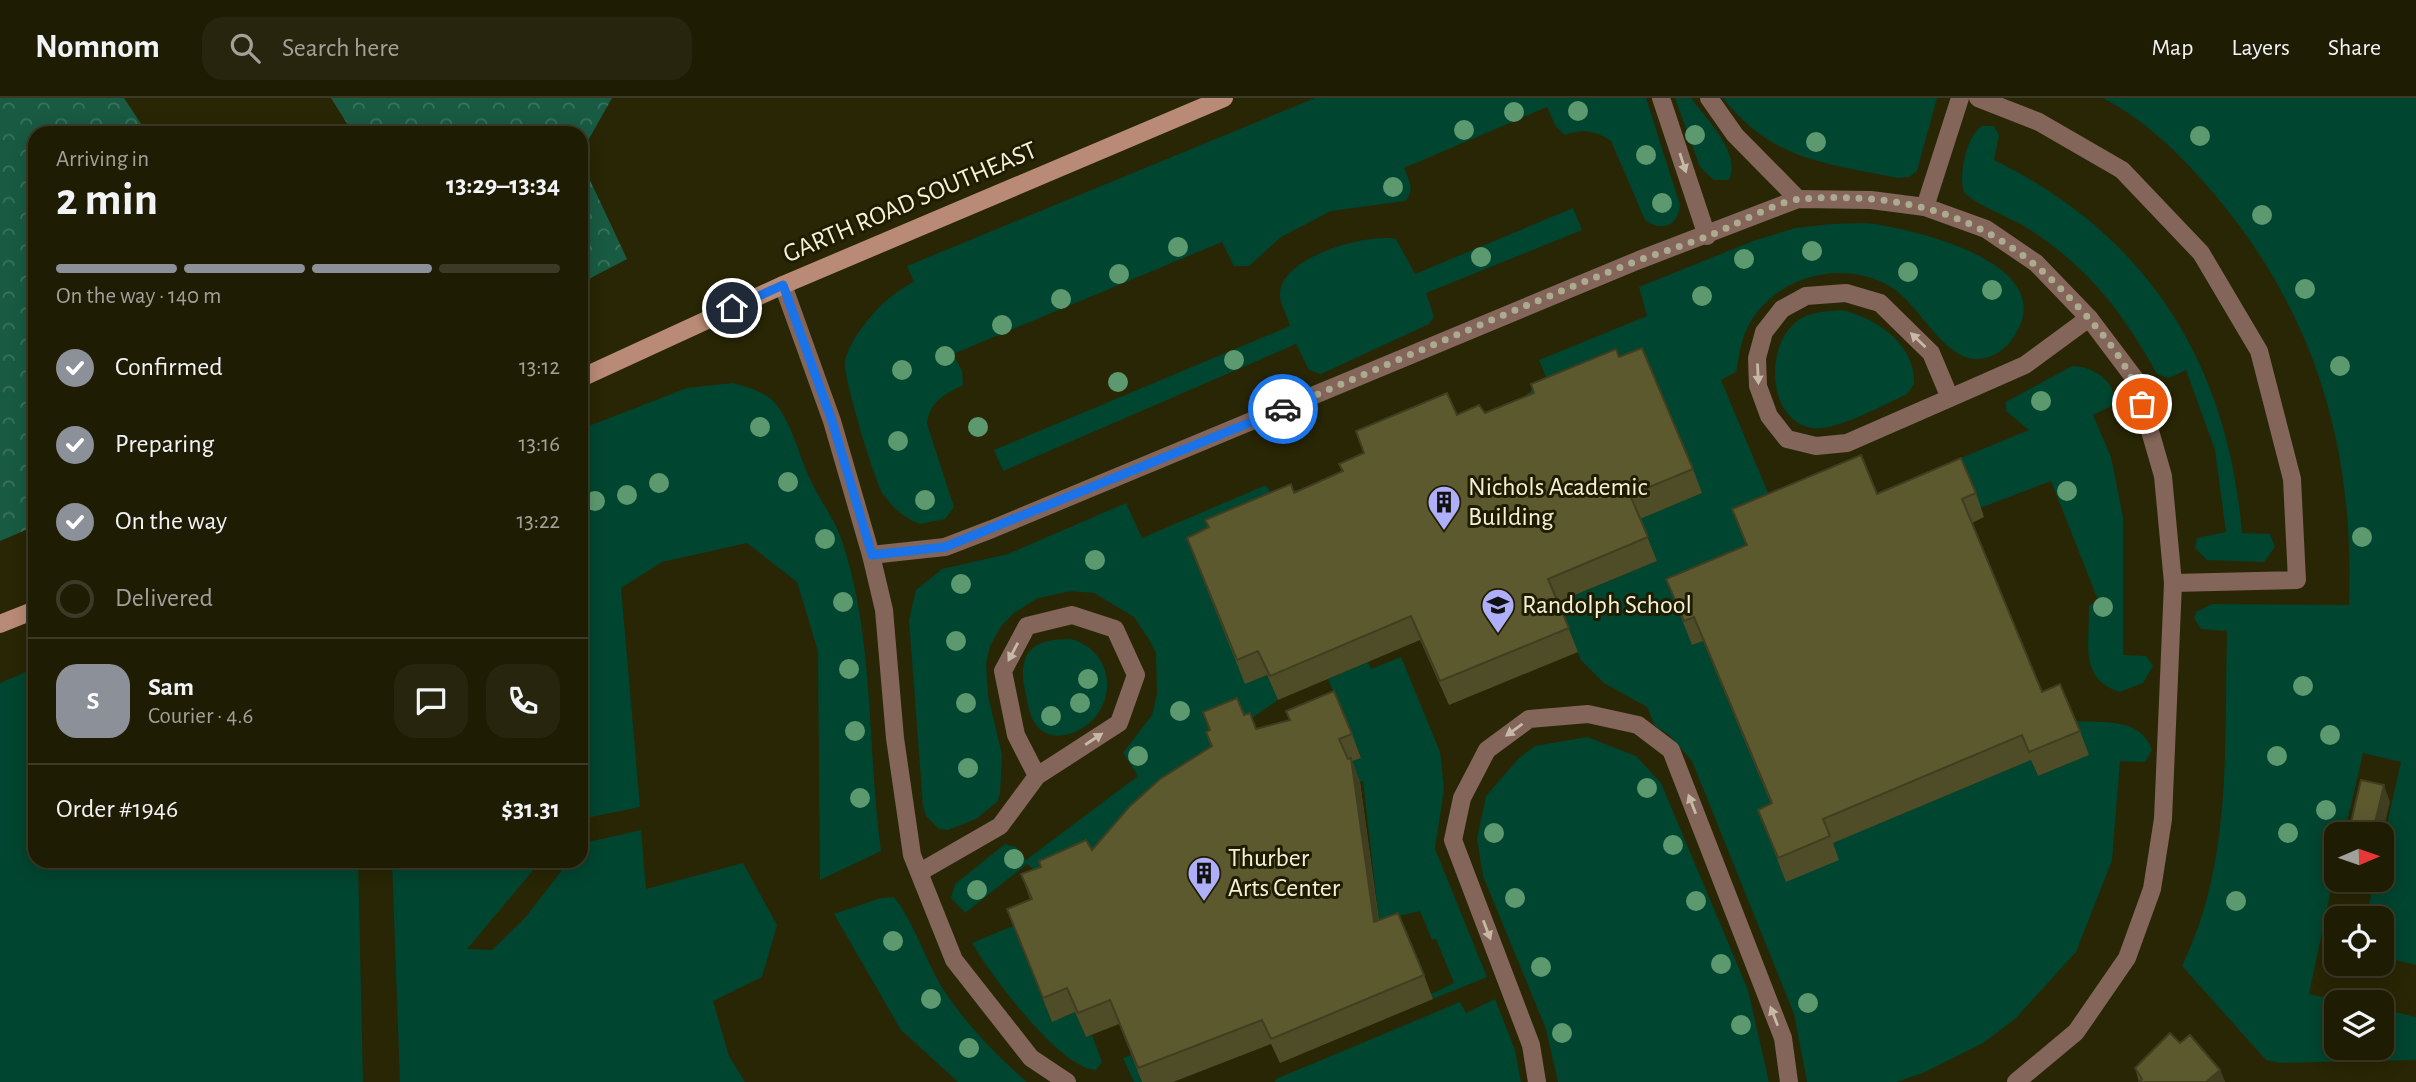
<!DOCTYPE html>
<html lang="en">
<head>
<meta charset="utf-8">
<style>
  :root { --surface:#1f1c04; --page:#27250e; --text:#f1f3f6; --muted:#a1a19a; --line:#3c3a26; --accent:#8c9099 }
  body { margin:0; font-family:"Alegreya Sans",sans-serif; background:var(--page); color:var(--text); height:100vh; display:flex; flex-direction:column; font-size:26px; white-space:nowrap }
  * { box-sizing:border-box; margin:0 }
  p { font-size:23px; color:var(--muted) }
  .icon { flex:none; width:38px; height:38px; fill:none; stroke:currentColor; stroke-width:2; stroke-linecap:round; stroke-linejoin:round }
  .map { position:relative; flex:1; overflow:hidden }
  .side { position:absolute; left:28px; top:28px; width:560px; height:742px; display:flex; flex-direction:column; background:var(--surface); border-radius:21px; box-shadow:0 4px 18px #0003,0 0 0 2px var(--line) }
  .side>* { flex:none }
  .needle { width:46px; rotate:88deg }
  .fabs { position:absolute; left:2324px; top:724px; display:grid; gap:14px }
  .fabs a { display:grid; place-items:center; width:70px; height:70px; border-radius:14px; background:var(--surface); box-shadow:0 4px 18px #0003,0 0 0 2px var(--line); font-size:35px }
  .pin { position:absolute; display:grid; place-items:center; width:60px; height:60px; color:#fff; margin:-30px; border:4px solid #fff; border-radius:50%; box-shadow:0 2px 7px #0007 }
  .courier { position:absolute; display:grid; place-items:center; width:70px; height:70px; margin:-35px; border:5px solid #1a73e8; border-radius:50%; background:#fff; color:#222; box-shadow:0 2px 9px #0007 }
  .summary em { font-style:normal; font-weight:600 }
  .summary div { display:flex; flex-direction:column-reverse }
  .summary { display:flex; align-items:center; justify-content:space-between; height:119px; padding:0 28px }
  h1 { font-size:46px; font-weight:600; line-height:52px }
  .bar { display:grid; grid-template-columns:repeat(4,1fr); gap:10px 7px; align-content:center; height:84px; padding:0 28px }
  .bar i { height:9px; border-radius:5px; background:var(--line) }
  .bar .on { background:var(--accent) }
  .bar p { grid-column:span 4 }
  .line { display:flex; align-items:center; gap:18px; padding:0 28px; border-top:2px solid var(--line) }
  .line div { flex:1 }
  .round { display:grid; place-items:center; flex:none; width:74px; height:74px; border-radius:21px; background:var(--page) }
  ol { padding:0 28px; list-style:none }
  li { display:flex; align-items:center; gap:21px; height:77px }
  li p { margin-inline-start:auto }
  li .icon { padding:7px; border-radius:50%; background:var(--accent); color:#fff; stroke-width:4 }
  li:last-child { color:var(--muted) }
  li i { width:38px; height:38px; border:4px solid var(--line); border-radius:50% }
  header { display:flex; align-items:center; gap:42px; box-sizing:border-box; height:98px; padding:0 35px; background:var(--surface); border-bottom:2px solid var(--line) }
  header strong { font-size:33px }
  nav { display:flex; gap:38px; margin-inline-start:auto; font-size:24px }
  .search { width:490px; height:63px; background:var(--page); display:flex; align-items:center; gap:18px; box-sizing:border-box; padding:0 24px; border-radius:21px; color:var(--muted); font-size:26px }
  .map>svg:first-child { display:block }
  .grass { fill:#00452f }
  .forest { fill:url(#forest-crowns) }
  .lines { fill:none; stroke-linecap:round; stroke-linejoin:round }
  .lane { stroke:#836559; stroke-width:18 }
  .secondary { stroke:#b98a75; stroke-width:18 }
  .tree { fill:#5c996f }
  .wall { fill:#4f4d28 }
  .shaded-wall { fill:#403e21 }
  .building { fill:#5c592f; stroke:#403e21; stroke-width:2 }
  .oneway { fill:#c6b9a6 }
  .done { stroke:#acaa8f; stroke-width:7; stroke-dasharray:0 12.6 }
  .route { stroke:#1a73e8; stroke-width:9 }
  .labels { text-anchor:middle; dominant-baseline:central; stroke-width:6; stroke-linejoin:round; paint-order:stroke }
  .street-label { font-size:26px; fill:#f2f1da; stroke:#1f1c00 }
  .poi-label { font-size:26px; fill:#f2f1da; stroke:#1f1c00; text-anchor:start }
</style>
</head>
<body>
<header>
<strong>Nomnom</strong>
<div class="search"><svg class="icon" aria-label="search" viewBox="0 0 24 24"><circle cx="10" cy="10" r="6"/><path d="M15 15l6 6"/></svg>Search here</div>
<nav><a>Map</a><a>Layers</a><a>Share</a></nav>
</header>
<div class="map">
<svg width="2416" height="984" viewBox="0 0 2416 984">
  <defs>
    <pattern id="forest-crowns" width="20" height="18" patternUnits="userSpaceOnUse" patternTransform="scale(1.75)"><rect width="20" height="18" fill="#195a42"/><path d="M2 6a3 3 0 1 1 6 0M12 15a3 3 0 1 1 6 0" fill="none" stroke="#3b725d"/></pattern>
  </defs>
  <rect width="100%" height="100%" fill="#292605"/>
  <!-- grass -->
  <g class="grass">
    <path d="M1315 0H1646L1680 107C1678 129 1661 134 1645 122L1611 43C1597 33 1582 30 1565 37L1556 29 1547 9 1404 70C1408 81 1416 92 1405 103L1331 113 1281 139 1249 168H1234L1222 144 953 256 962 273 963 287C945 296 929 304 927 326L954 409 945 421 920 426C904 420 893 410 883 396 875 384 842 276 845 263 852 234 887 196 914 184L907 168Z"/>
    <path d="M1675 0H1691C1706 21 1742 55 1729 82H1714L1700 69Z"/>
    <path d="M1723 0H1937L1917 73 1909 79 1898 80C1824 65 1773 63 1723 0Z"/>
    <path d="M2103 0H2416V867L2382 859V821H2366L2374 782H2382V748L2401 664 2363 655 2344 737H2336V768L2309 896 2350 905H2336V950H2382V911L2416 919V962L2280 965 2266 962 2182 868C2233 764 2224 647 2227 533L2201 531 2194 520 2196 514 2212 506 2349 507C2355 351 2316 217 2215 97 2184 60 2147 23 2103 0Z"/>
    <path d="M1982 28H1994L1999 37 1994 62C2148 137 2228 266 2242 435L2270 436 2275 449 2264 464 2207 462 2195 450 2197 440 2226 434 2215 352 2186 272 2169 280 2157 276C2124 216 2088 169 2029 131 2012 120 1975 107 1964 94 1958 78 1967 36 1982 28Z"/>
    <path d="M1573 110 1582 132 1426 195 1434 219 1429 226 1321 276 1309 272 1296 246 1003 373 994 352 1290 228C1288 219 1280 206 1280 197 1279 159 1367 135 1396 141L1415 176Z"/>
    <path d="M1832 126C1848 126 1864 124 1880 127 1921 134 2043 163 2021 225 2014 242 2003 256 1985 260 1947 270 1921 207 1891 189 1842 159 1770 179 1746 233 1740 245 1739 261 1736 274L1721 282 1771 402 1756 471 1692 547 1703 543 1781 729 1832 745 2031 662 2038 678 2088 657 2075 623C2103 625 2141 619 2152 652L2145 664 2120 663 2112 762 2076 854 2015 921 1983 945 1923 975 1896 984H1807L1794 916 1692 663 1669 637 1655 628 1647 609 1604 585 1581 562 1556 505 1657 463 1488 331 1546 279 1539 262 1647 218 1639 189 1753 143 1795 130Z"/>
    <path d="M1841 212C1876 219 1916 247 1914 286L1907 296C1885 306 1835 334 1812 330 1766 323 1764 243 1800 221 1811 214 1828 213 1841 212Z"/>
    <path d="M2072 268C2092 268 2119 284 2113 307L2093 317 2111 359 2123 419V557L2146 558 2153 568 2143 585 2120 594C2078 581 2090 545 2089 508L2098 502 2051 383 1980 410 1886 420 1876 395 2029 332 2006 313V304Z"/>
    <path d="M733 285C746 289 762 293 772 302 791 321 798 355 809 379 819 402 836 422 843 446 875 545 867 651 881 753L820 782 818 553 797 484 747 445 662 464 621 490 640 709 581 721V331L687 290Z"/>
    <path d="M1362 384 1245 585 1267 577 1278 602 1246 624 1219 656 1138 733 1041 778 1027 766 965 815 951 800 955 786 1005 746 1016 749 1026 762 1138 678 1123 655 1152 617 1157 596 1156 555 1148 540 1134 519 1094 495 1071 493 1038 500 1014 515 1002 527 990 548 986 566 988 598 1002 657 1000 696 997 704 976 721 948 732 939 731 926 718 923 708 909 522 916 492 942 471 1008 456 1126 405 1142 440 1266 387 1271 395Z"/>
    <path d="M1071 541C1105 550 1118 588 1097 617 1081 638 1044 650 1031 618 1028 610 1027 601 1025 592 1017 553 1033 541 1071 541Z"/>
    <path d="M1401 559 1440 654 1444 691 1435 751 1487 879 1433 901 1431 896 1454 885 1436 841 1432 842 1420 813 1379 823 1363 683 1356 685 1347 665 1361 659 1328 581 1368 564 1371 571Z"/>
    <path d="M35 570V763H358L363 984H0V585Z"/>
    <path d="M1587 639 1636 658 1661 685 1748 892 1769 984H1558L1546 931 1483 778 1477 741 1486 698 1519 660 1535 648Z"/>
    <path d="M641 732 646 791 743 765 777 827 762 879 713 903 729 958 745 984H400L392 763H541L467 851 492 852 525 820 569 763H581L584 745Z"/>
    <path d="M894 799C915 826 925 862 943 891 966 926 995 956 1027 984H958L901 932 834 816 881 800Z"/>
    <path d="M1013 828 1052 923 1075 914 1086 939 1092 937 1102 964 1096 972C1060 971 990 876 972 845Z"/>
    <path d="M1495 901 1515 952 1521 984H1275L1276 981 1460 904 1466 915Z"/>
    <path d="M1131 957 1142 984H1134L1123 960Z"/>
  </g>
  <!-- forest -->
  <g class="forest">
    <path d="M0 0H124L147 35H35V428L0 443Z"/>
    <path d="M331 0H612L581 55V35H353Z"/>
    <path d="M581 63 627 161 581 185Z"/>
  </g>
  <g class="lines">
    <!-- lane -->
    <g class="lane">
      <path d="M1661 0 1707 138"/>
      <path d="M1709 0 1735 37 1798 101"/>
      <path d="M1978 0 2039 24 2122 72 2201 155 2259 253 2292 381 2297 482 2173 485"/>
      <path d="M1925 109 1960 0"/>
      <path d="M783 187 832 323 871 457 884 512 895 640 912 757 954 862 1031 960 1067 984"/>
      <path d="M1950 300 1931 255 1880 205 1846 195 1806 198 1782 211 1764 234 1757 260 1758 288 1769 318 1787 341 1816 348 1847 345 1950 300 2025 267 2089 220"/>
      <path d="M871 457 945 449 992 431 1639 162 1798 101 1871 102 1925 109 1986 131 2036 165 2089 220 2135 281 2163 378 2173 485 2163 721 2152 791 2127 860 2076 934 2016 984"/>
      <path d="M920 774 1000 728 1037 678 1119 625 1136 577 1115 531 1072 517 1027 528 1003 573 1016 637 1037 678"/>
      <path d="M1537 984 1531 947 1453 742 1462 700 1487 652 1529 621 1588 616 1638 627 1671 652 1783 940 1789 984"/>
    </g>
    <!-- secondary -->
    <g class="secondary">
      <path d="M581 280 783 187 1224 0"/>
      <path d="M0 526 35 512"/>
    </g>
  </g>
  <!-- trees -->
  <g class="tree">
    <circle cx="1578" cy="13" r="10"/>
    <circle cx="1514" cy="14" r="10"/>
    <circle cx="1464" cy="32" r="10"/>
    <circle cx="1695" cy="37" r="10"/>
    <circle cx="2200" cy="38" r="10"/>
    <circle cx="1816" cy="44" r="10"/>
    <circle cx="1646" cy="57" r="10"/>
    <circle cx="1393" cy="89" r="10"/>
    <circle cx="1662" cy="105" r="10"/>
    <circle cx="2262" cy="117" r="10"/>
    <circle cx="1178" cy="149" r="10"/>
    <circle cx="1812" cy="153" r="10"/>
    <circle cx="1481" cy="159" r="10"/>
    <circle cx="1744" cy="161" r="10"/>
    <circle cx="1908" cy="174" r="10"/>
    <circle cx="1119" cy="176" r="10"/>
    <circle cx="2305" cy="191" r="10"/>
    <circle cx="1992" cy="192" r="10"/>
    <circle cx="1702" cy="198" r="10"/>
    <circle cx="1061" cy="201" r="10"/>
    <circle cx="1002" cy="227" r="10"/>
    <circle cx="945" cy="258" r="10"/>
    <circle cx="1234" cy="262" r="10"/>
    <circle cx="2340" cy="268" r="10"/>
    <circle cx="902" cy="272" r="10"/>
    <circle cx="1118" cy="284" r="10"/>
    <circle cx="2041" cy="303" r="10"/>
    <circle cx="760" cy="329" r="10"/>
    <circle cx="978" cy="329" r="10"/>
    <circle cx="898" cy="343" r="10"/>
    <circle cx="788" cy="384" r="10"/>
    <circle cx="659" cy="385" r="10"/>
    <circle cx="2067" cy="393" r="10"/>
    <circle cx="627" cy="397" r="10"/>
    <circle cx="925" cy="402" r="10"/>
    <circle cx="595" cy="403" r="10"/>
    <circle cx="2362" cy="439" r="10"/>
    <circle cx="825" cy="441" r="10"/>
    <circle cx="1095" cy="462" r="10"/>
    <circle cx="961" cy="486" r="10"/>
    <circle cx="843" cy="504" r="10"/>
    <circle cx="2103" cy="509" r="10"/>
    <circle cx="956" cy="543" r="10"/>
    <circle cx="849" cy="571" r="10"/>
    <circle cx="1088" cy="581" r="10"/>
    <circle cx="2303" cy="588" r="10"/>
    <circle cx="966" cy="605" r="10"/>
    <circle cx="1080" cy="605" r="10"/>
    <circle cx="1180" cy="613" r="10"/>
    <circle cx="1051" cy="618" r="10"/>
    <circle cx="855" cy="633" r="10"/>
    <circle cx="2330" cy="637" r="10"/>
    <circle cx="1138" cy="658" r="10"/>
    <circle cx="2277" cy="658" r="10"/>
    <circle cx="968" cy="670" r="10"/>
    <circle cx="1647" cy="690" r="10"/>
    <circle cx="860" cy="700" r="10"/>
    <circle cx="2326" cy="712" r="10"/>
    <circle cx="1494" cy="735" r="10"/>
    <circle cx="2288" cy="735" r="10"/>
    <circle cx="1673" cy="747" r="10"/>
    <circle cx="1014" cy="761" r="10"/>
    <circle cx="977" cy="792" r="10"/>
    <circle cx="1515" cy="800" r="10"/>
    <circle cx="1696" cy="803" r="10"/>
    <circle cx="2236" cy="803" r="10"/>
    <circle cx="893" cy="843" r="10"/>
    <circle cx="1721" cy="866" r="10"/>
    <circle cx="1541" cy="869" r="10"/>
    <circle cx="931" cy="901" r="10"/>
    <circle cx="1808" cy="905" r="10"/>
    <circle cx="1741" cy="927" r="10"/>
    <circle cx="1562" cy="935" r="10"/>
    <circle cx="969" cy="950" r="10"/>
  </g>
  <!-- wall -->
  <g class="wall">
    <path d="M1619 259 1693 371 1702 395 1640 421 1657 463 1558 504 1578 554 1449 607 1420 542 1278 602 1267 577 1245 586 1196 464 1187 440 1208 430 1205 422 1294 395 1342 374 1339 366 1457 317 1485 315Z"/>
    <path d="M1976 395 1984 419 1972 425 2042 594 2080 633 2089 657 2038 678 2031 662 1833 745 1839 762 1786 784 1758 712 1771 706 1703 543 1692 547 1666 481 1746 447 1732 411 1877 396Z"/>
    <path d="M1244 617 1256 631 1352 636 1361 660 1352 663 1360 684 1379 822 1424 877 1433 901 1280 965 1271 946 1173 984H1142L1119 926 1086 939 1075 914 1052 924 1007 811 1030 801 1021 776 1092 752 1211 649 1206 634Z"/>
    <path d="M2180 945 2220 972 2225 984H2139L2135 970Z"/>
  </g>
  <!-- shaded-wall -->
  <g class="shaded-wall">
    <path d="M1351 660 1360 684 1382 848 1374 824Z"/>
    <path d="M2384 687 2390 704 2382 738V737H2372Z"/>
    <path d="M2220 972 2225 984H2206Z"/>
  </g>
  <!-- building -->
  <g class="building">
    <path d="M1642 250 1693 371 1630 397 1648 439 1548 481 1569 530 1440 583 1411 518 1270 578 1258 553 1237 562 1187 440 1209 429 1205 422 1291 386 1294 395 1343 373 1339 366 1364 355 1356 333 1447 295 1457 317 1479 307 1485 315 1534 295 1531 286 1616 251 1619 259Z"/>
    <path d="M1861 357 1877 396 1961 360 1976 395 1962 401 2042 594 2060 586 2080 633 2029 654 2022 637 1823 721 1830 738 1778 760 1758 712 1772 705 1694 519 1684 523 1666 481 1747 447 1732 411Z"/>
    <path d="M1334 593 1352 636 1339 641 1348 661 1351 660 1374 824 1398 815 1424 877 1271 941 1262 922 1138 970 1110 902 1078 915 1067 890 1043 900 1007 811 1032 801 1021 776 1041 769 1039 763 1086 742 1092 752 1129 709 1160 681 1212 648 1206 634 1210 632 1203 614 1237 600 1244 617 1250 615 1256 631 1290 622 1286 613Z"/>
    <path d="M2361 682 2384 687 2372 737H2348Z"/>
    <path d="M2170 935 2180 945 2190 937 2220 972 2206 984H2139L2142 981 2135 970Z"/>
  </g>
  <!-- one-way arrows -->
  <defs><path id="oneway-solid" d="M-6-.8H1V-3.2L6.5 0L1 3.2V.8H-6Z" transform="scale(1.75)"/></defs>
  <g class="oneway">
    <use href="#oneway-solid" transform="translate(1683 65) rotate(72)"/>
    <use href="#oneway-solid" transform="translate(1918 242) rotate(-136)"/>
    <use href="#oneway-solid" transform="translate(1758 276) rotate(87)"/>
    <use href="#oneway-solid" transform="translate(1013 554) rotate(118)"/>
    <use href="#oneway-solid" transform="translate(1514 632) rotate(144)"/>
    <use href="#oneway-solid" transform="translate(1094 641) rotate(-33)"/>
    <use href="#oneway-solid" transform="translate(1692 706) rotate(-111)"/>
    <use href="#oneway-solid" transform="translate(1487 832) rotate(69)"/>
    <use href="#oneway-solid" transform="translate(1774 918) rotate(-111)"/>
  </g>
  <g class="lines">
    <!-- done -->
    <path class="done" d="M1283 311C1401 261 1519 209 1639 162 1662 154 1685 147 1708 138 1732 129 1779 102 1801 101 1906 93 1991 118 2064 194 2095 226 2129 263 2142 306"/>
    <!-- route -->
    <path class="route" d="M732 210 783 187 832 323 872 457 945 449 1283 311"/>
  </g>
  <!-- icons -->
  <defs>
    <symbol id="building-pin" viewBox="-11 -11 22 30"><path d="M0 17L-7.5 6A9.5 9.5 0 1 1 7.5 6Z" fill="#afaefa" stroke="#1f1c00"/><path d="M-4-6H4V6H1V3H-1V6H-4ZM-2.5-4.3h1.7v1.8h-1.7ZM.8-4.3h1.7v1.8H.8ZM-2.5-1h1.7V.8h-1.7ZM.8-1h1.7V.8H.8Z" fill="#111"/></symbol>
    <symbol id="school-pin" viewBox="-11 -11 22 30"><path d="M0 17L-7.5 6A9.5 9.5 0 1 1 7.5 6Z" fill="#afaefa" stroke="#1f1c00"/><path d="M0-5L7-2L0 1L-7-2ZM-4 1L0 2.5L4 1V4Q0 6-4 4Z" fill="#111"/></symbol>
  </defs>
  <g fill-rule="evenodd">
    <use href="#building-pin" x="1425" y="385" width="38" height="52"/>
    <use href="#school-pin" x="1479" y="488" width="38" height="52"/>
    <use href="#building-pin" x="1185" y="756" width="38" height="52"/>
  </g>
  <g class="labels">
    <!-- street labels -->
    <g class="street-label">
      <text transform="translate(910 104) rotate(-23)">GARTH ROAD SOUTHEAST</text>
    </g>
    <!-- poi labels -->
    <g class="poi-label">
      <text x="1468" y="389">Nichols Academic<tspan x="1468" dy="30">Building</tspan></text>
      <text x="1522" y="507">Randolph School</text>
      <text x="1228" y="760">Thurber<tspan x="1228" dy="30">Arts Center</tspan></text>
    </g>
  </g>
</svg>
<div class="fabs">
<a><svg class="needle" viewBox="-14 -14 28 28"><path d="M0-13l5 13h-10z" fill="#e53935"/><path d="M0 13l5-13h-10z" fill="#a1a19a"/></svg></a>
<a><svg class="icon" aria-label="locate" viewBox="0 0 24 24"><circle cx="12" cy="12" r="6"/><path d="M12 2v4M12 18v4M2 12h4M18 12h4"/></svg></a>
<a><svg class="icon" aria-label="layers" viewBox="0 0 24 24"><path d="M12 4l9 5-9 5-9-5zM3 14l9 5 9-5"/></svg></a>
</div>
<div class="pin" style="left:2142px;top:306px;background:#ea580c"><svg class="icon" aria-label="bag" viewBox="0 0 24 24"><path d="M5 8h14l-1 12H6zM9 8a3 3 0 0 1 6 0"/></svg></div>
<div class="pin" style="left:732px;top:210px;background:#1f2937"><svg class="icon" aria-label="home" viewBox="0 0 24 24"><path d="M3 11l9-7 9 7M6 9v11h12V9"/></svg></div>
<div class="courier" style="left:1283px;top:311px"><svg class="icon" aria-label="car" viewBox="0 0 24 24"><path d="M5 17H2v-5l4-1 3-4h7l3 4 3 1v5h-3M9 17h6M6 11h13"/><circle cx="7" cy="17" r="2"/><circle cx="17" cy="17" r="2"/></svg></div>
<section class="side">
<div class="summary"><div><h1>2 min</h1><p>Arriving in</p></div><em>13:29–13:34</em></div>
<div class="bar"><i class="on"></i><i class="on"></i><i class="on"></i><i></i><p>On the way · 140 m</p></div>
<ol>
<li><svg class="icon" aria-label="check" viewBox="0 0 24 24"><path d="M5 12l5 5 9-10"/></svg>Confirmed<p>13:12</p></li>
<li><svg class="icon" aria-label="check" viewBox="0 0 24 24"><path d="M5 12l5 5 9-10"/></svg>Preparing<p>13:16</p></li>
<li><svg class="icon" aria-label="check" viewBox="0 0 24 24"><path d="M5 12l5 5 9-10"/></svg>On the way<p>13:22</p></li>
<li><i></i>Delivered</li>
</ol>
<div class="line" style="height:126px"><b class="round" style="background:var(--accent);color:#fff">S</b><div><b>Sam</b><p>Courier · 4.6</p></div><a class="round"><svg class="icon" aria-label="chat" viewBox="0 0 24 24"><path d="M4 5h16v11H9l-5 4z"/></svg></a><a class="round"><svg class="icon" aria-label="phone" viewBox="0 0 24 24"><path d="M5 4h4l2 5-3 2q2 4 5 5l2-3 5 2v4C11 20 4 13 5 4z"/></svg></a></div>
<div class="line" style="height:91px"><div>Order #1946</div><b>$31.31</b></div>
</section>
</div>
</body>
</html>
